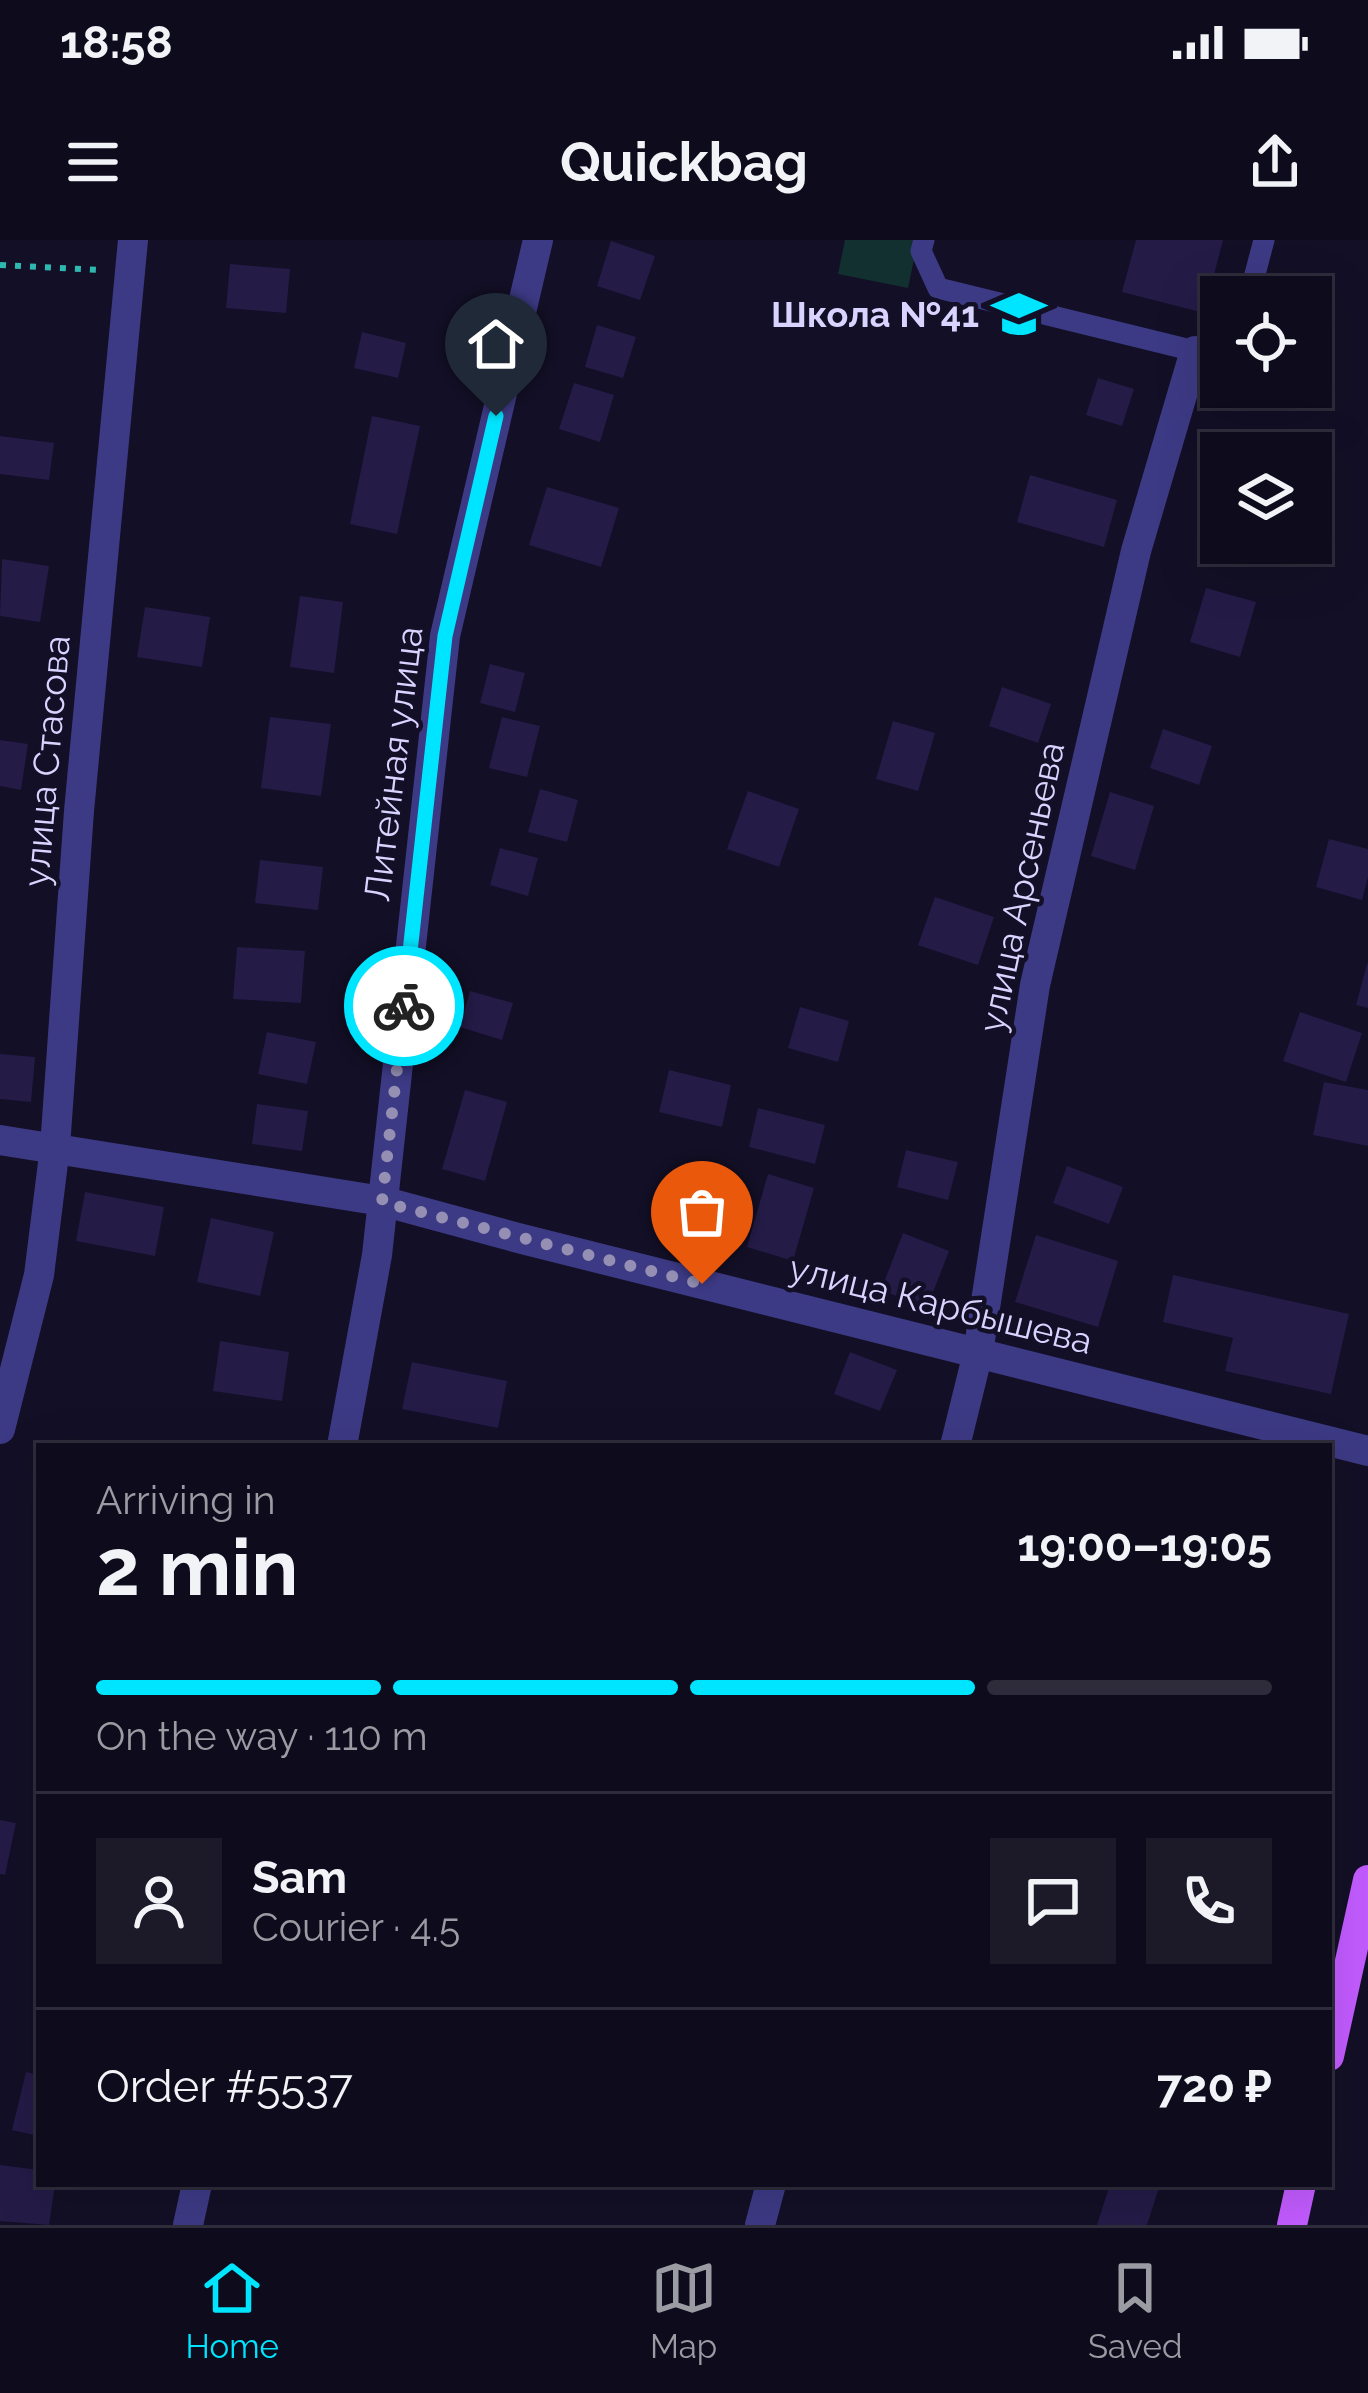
<!DOCTYPE html>
<html lang="en">
<head>
<meta charset="utf-8">
<style>
  :root { --surface:#0e0b1c; --page:#1c1929; --text:#f1f3f6; --muted:#9b9ba3; --line:#2e2b3b; --accent:#00e5ff }
  body { margin:0; font-family:Raleway,sans-serif; background:var(--page); color:var(--text); height:100vh; display:flex; flex-direction:column; font-size:45px; white-space:nowrap }
  * { box-sizing:border-box; margin:0 }
  p { font-size:39px; color:var(--muted) }
  .icon { flex:none; width:66px; height:66px; fill:none; stroke:currentColor; stroke-width:2; stroke-linecap:round; stroke-linejoin:round }
  .map { position:relative; flex:1; overflow:hidden }
  .details { position:absolute; left:36px; top:1203px; width:1296px; height:744px; display:flex; flex-direction:column; background:var(--surface); border-radius:0px; box-shadow:0 12px 48px #0002,0 0 0 3px var(--line) }
  .details>* { flex:none }
  .tools { position:absolute; left:1200px; top:36px; display:grid; gap:24px }
  .tools a { display:grid; place-items:center; width:132px; height:132px; border-radius:0px; background:var(--surface); box-shadow:0 12px 48px #0002,0 0 0 3px var(--line); font-size:60px }
  .pin { position:absolute; display:grid; place-items:center; width:102px; height:102px; color:#fff; margin:-123px -51px; border-radius:50% 50% 50% 0; rotate:-45deg; box-shadow:0 0 12px #0007 }
  .pin .icon { rotate:45deg }
  .courier { position:absolute; display:grid; place-items:center; width:120px; height:120px; margin:-60px; border:9px solid #00e5ff; border-radius:50%; background:#fff; color:#222; box-shadow:0 3px 15px #0007 }
  .overview em { font-style:normal; font-weight:700 }
  .overview div { display:flex; flex-direction:column-reverse }
  .overview { display:flex; align-items:center; justify-content:space-between; height:204px; padding:0 60px }
  h1 { font-size:78px; font-weight:700; line-height:90px }
  .bar { display:grid; grid-template-columns:repeat(4,1fr); gap:18px 12px; align-content:center; height:144px; padding:0 60px }
  .bar i { height:15px; border-radius:9px; background:var(--line) }
  .bar .current { background:var(--accent) }
  .bar p { grid-column:span 4 }
  .line { display:flex; align-items:center; gap:30px; padding:0 60px; border-top:3px solid var(--line) }
  .line div { flex:1 }
  .round { display:grid; place-items:center; flex:none; width:126px; height:126px; border-radius:0px; background:var(--page) }
  .status { display:flex; justify-content:space-between; align-items:center; height:84px; padding:0 60px; background:var(--surface); direction:ltr }
  .status svg { height:33px; fill:currentColor }
  header { display:flex; justify-content:space-between; align-items:center; height:156px; padding:0 60px; background:var(--surface); font-size:54px; font-weight:700 }
  .tabs { display:flex; justify-content:space-around; align-items:center; height:168px; border-top:3px solid var(--line); background:var(--surface); font-size:33px; color:var(--muted) }
  .tabs a { display:grid; justify-items:center; gap:6px }
  .tabs .current { color:var(--accent) }
  .map>svg:first-child { display:block }
  .green { fill:#12302f }
  .building { fill:#241b47 }
  .lines { fill:none; stroke-linecap:round; stroke-linejoin:round }
  .path { stroke:#2fb8b0; stroke-width:6; stroke-dasharray:6 9; stroke-linecap:butt }
  .lane { stroke:#3d3a85; stroke-width:21 }
  .street { stroke:#3d3a85; stroke-width:30 }
  .primary { stroke:#c25bff; stroke-width:30 }
  .done { stroke:#948fb3; stroke-width:12; stroke-dasharray:0 21.6 }
  .route { stroke:#00e5ff; stroke-width:15 }
  .labels { text-anchor:middle; dominant-baseline:central; stroke-width:9; stroke-linejoin:round; paint-order:stroke }
  .poi-label { font-size:36px; font-weight:bold; fill:#d9d4ff; stroke:#130f26; text-anchor:end }
  .street-label { font-size:36px; fill:#d9d4ff; stroke:#130f26 }
</style>
</head>
<body>
<div class="status"><b>18:58</b><svg viewBox="0 0 49 12"><path d="M0 12V9h3v3zM5 12V6h3v6zM10 12V3h3v9zM15 12V0h3v12zM26 1h20v11H26zM47 4h2v5h-2z"/></svg></div>
<header><svg class="icon" aria-label="menu" viewBox="0 0 24 24"><path d="M4 6h16M4 12h16M4 18h16"/></svg>Quickbag<svg class="icon" aria-label="share" viewBox="0 0 24 24"><path d="M12 15V3M7 8l5-5 5 5M5 13v7h14v-7"/></svg></header>
<div class="map">
<svg width="1368" height="1985" viewBox="0 0 1368 1985">
  <rect width="100%" height="100%" fill="#130f26"/>
  <!-- green -->
  <path class="green" d="M845 0H918L908 48 838 34Z"/>
  <!-- building -->
  <g class="building">
    <path d="M1136 0H1223L1204 73 1122 52Z"/>
    <path d="M611 1 655 16 640 60 597 46Z"/>
    <path d="M230 24 290 29 286 73 226 68Z"/>
    <path d="M597 85 636 97 623 138 585 127Z"/>
    <path d="M362 92 406 103 398 138 354 128Z"/>
    <path d="M1098 138 1134 149 1122 186 1086 175Z"/>
    <path d="M574 143 614 155 600 202 559 189Z"/>
    <path d="M372 176 420 186 397 294 350 284Z"/>
    <path d="M0 196 54 203 49 240 0 234Z"/>
    <path d="M1030 235 1117 260 1104 307 1017 282Z"/>
    <path d="M547 247 619 268 601 327 529 305Z"/>
    <path d="M2 319 49 326 40 382 0 376Z"/>
    <path d="M1206 348 1256 362 1240 417 1190 402Z"/>
    <path d="M300 356 343 362 334 433 290 427Z"/>
    <path d="M145 367 210 377 202 427 137 417Z"/>
    <path d="M490 424 525 433 515 472 480 463Z"/>
    <path d="M1002 447 1051 464 1038 503 989 486Z"/>
    <path d="M270 477 331 484 321 556 261 548Z"/>
    <path d="M502 477 540 486 527 537 489 528Z"/>
    <path d="M893 481 935 493 918 551 876 539Z"/>
    <path d="M1163 489 1212 506 1199 545 1150 528Z"/>
    <path d="M0 500 28 504 21 550 0 546Z"/>
    <path d="M540 549 578 560 567 602 528 592Z"/>
    <path d="M748 551 799 569 779 627 727 609Z"/>
    <path d="M1110 552 1154 566 1135 630 1091 616Z"/>
    <path d="M1329 599 1368 609V637L1362 660 1316 647Z"/>
    <path d="M500 608 538 618 528 656 490 645Z"/>
    <path d="M260 620 323 627 318 670 255 663Z"/>
    <path d="M935 657 994 677 978 725 918 705Z"/>
    <path d="M237 707 305 711 301 763 233 759Z"/>
    <path d="M1367 724H1368V768L1356 765Z"/>
    <path d="M470 751 513 763 502 800 460 787Z"/>
    <path d="M800 767 849 781 838 822 788 808Z"/>
    <path d="M1300 772 1362 793 1346 842 1283 821Z"/>
    <path d="M267 792 316 802 307 844 258 834Z"/>
    <path d="M0 814 35 817 31 862 0 859Z"/>
    <path d="M669 830 731 845 722 887 659 872Z"/>
    <path d="M1324 842 1368 850V906L1313 895Z"/>
    <path d="M465 850 507 862 485 941 442 929Z"/>
    <path d="M257 864 308 871 302 911 252 904Z"/>
    <path d="M758 868 825 885 815 924 749 907Z"/>
    <path d="M906 910 958 922 948 960 897 947Z"/>
    <path d="M1067 926 1123 947 1109 984 1053 963Z"/>
    <path d="M768 934 814 948 793 1021 747 1007Z"/>
    <path d="M85 952 164 967 155 1016 76 1001Z"/>
    <path d="M211 978 274 992 260 1056 197 1042Z"/>
    <path d="M903 993 949 1011 927 1068 881 1050Z"/>
    <path d="M1036 995 1118 1021 1098 1087 1015 1062Z"/>
    <path d="M1173 1035 1349 1074 1331 1154 1225 1131 1233 1098 1163 1082Z"/>
    <path d="M220 1101 289 1112 282 1161 213 1151Z"/>
    <path d="M850 1112 897 1130 880 1171 834 1154Z"/>
    <path d="M412 1122 507 1141 498 1188 402 1169Z"/>
    <path d="M0 1580 16 1583 5 1635 0 1634Z"/>
    <path d="M26 1832 39 1835V1896L12 1890Z"/>
    <path d="M0 1925 39 1930V1944H55L49 1985 0 1981Z"/>
    <path d="M1110 1944H1160L1147 1985H1097Z"/>
  </g>
  <g class="lines">
    <!-- path -->
    <path class="path" d="M0 25 101 30"/>
    <!-- lane -->
    <g class="lane">
      <path d="M924 0 921 11 938 48 1211 115 1221 107"/>
      <path d="M1249 57 1264 0"/>
    </g>
    <!-- street -->
    <g class="street">
      <path d="M0 900 382 961 518 998 1368 1211"/>
      <path d="M0 1189 39 1035 55 907 79 571 133 0"/>
      <path d="M342 1206 377 1015 445 396 538 0"/>
      <path d="M955 1206 978 1113 1035 745 1136 311 1195 111"/>
      <path d="M188 1985 197 1944"/>
      <path d="M760 1985 771 1944"/>
    </g>
    <!-- primary -->
    <g class="primary">
      <path d="M1329 1816 1368 1640"/>
      <path d="M1292 1985 1301 1944"/>
    </g>
  </g>
  <g class="lines">
    <!-- done -->
    <path class="done" d="M404 766 382 962 702 1044"/>
    <!-- route -->
    <path class="route" d="M404 766 445 396 496 176"/>
  </g>
  <!-- icons -->
  <defs>
    <symbol id="school-bare" viewBox="-9 -9 18 18"><path d="M0-5L7-2L0 1L-7-2ZM-4 1L0 2.5L4 1V4Q0 6-4 4Z" fill="#00e5ff" stroke="#130f26" stroke-width="2.5" paint-order="stroke"/></symbol>
  </defs>
  <g fill-rule="evenodd">
    <use href="#school-bare" x="981" y="36" width="76" height="76"/>
  </g>
  <g class="labels">
    <!-- poi labels -->
    <g class="poi-label">
      <text x="979" y="74">Школа №41</text>
    </g>
    <!-- street labels -->
    <g class="street-label">
      <text transform="translate(46 521) rotate(-85)">улица Стасова</text>
      <text transform="translate(393 524) rotate(-83)">Литейная улица</text>
      <text transform="translate(1021 647) rotate(-78)">улица Арсеньева</text>
      <text transform="translate(941 1064) rotate(14)">улица Карбышева</text>
    </g>
  </g>
</svg>
<div class="tools">
<a><svg class="icon" aria-label="locate" viewBox="0 0 24 24"><circle cx="12" cy="12" r="6"/><path d="M12 2v4M12 18v4M2 12h4M18 12h4"/></svg></a>
<a><svg class="icon" aria-label="layers" viewBox="0 0 24 24"><path d="M12 4l9 5-9 5-9-5zM3 14l9 5 9-5"/></svg></a>
</div>
<div class="pin" style="left:702px;top:1044px;background:#ea580c"><svg class="icon" aria-label="bag" viewBox="0 0 24 24"><path d="M5 8h14l-1 12H6zM9 8a3 3 0 0 1 6 0"/></svg></div>
<div class="pin" style="left:496px;top:176px;background:#1f2937"><svg class="icon" aria-label="home" viewBox="0 0 24 24"><path d="M3 11l9-7 9 7M6 9v11h12V9"/></svg></div>
<div class="courier" style="left:404px;top:766px"><svg class="icon" aria-label="bike" viewBox="0 0 24 24"><circle cx="6" cy="16" r="4"/><circle cx="18" cy="16" r="4"/><path d="M6 16l4-8h5l3 8M10 8l3 8H6M13 5h3"/></svg></div>
<section class="details">
<div class="overview"><div><h1>2 min</h1><p>Arriving in</p></div><em>19:00–19:05</em></div>
<div class="bar"><i class="current"></i><i class="current"></i><i class="current"></i><i></i><p>On the way · 110 m</p></div>
<div class="line" style="height:216px"><a class="round"><svg class="icon" aria-label="person" viewBox="0 0 24 24"><circle cx="12" cy="8" r="4"/><path d="M4 21q1-7 8-7t8 7"/></svg></a><div><b>Sam</b><p>Courier · 4.5</p></div><a class="round"><svg class="icon" aria-label="chat" viewBox="0 0 24 24"><path d="M4 5h16v11H9l-5 4z"/></svg></a><a class="round"><svg class="icon" aria-label="phone" viewBox="0 0 24 24"><path d="M5 4h4l2 5-3 2q2 4 5 5l2-3 5 2v4C11 20 4 13 5 4z"/></svg></a></div>
<div class="line" style="height:156px"><div>Order #5537</div><b>720 ₽</b></div>
</section>
</div>
<nav class="tabs">
<a class="current"><svg class="icon" aria-label="home" viewBox="0 0 24 24"><path d="M3 11l9-7 9 7M6 9v11h12V9"/></svg>Home</a>
<a><svg class="icon" aria-label="map" viewBox="0 0 24 24"><path d="M3 6l6-2 6 2 6-2v14l-6 2-6-2-6 2zM9 4v14M15 6v14"/></svg>Map</a>
<a><svg class="icon" aria-label="saved" viewBox="0 0 24 24"><path d="M7 4h10v16l-5-4-5 4z"/></svg>Saved</a>
</nav>
</body>
</html>
